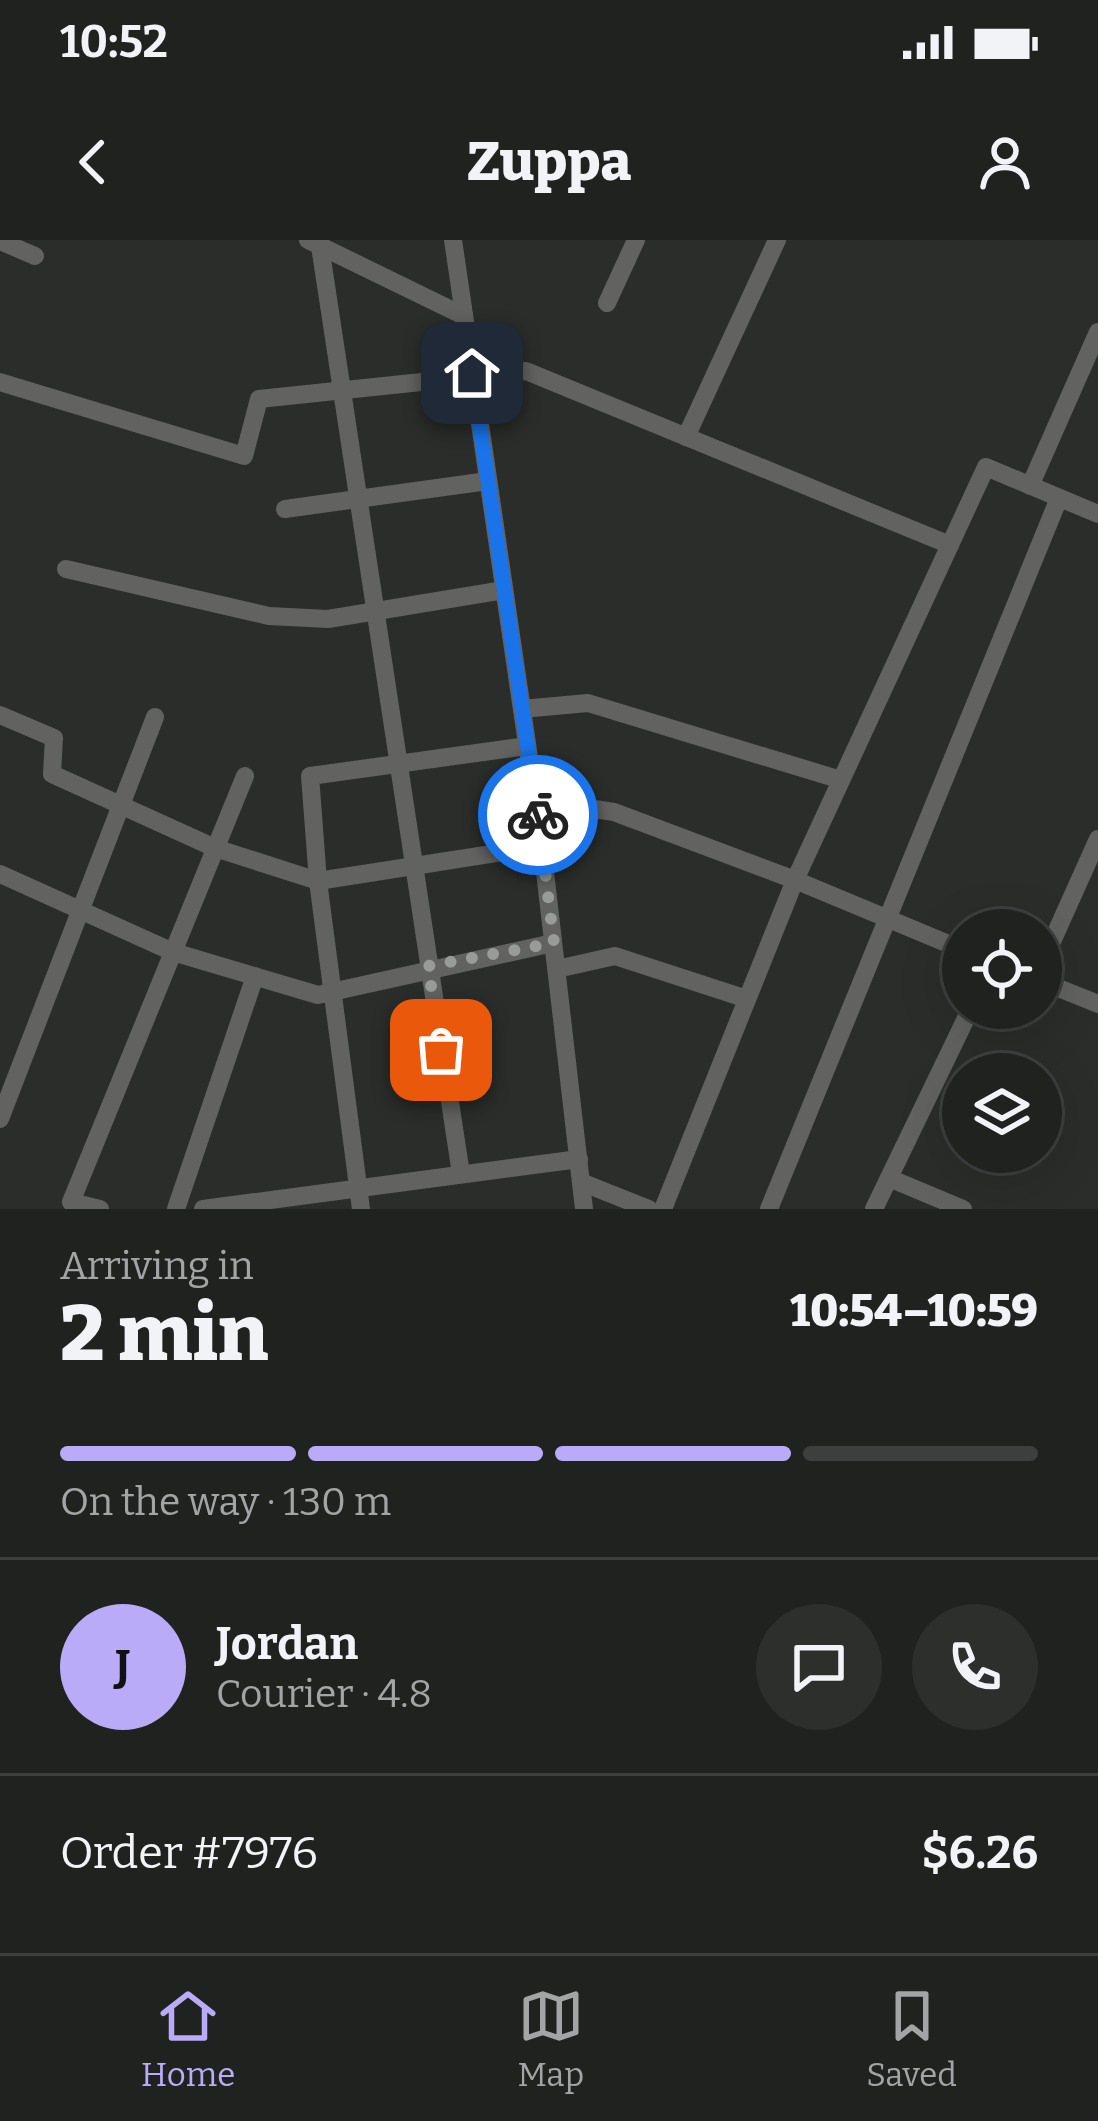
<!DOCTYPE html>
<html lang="en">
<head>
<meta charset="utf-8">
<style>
  :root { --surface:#202220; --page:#2d2f2d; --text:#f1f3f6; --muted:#a2a4a5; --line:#3d3f3e; --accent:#b9abf7 }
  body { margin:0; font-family:Bitter,serif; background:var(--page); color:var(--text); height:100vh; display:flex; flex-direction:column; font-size:45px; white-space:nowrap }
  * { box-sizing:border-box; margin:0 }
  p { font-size:39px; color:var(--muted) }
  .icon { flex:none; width:66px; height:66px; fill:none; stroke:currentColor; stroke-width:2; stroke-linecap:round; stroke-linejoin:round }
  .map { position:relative; height:969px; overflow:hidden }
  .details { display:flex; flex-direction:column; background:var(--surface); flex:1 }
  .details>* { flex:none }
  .buttons { position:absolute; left:942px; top:669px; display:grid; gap:24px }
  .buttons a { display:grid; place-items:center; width:120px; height:120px; border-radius:50%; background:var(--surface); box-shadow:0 12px 48px #0002,0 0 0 3px var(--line); font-size:60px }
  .pin { position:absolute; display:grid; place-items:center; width:102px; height:102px; color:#fff; margin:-51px; border-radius:24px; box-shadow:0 6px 18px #0006 }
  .courier { position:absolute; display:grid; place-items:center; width:120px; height:120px; margin:-60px; border:9px solid #1a73e8; border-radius:50%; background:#fff; color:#222; box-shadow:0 3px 15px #0007 }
  .summary em { font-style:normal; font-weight:800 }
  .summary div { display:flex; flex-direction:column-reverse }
  .summary { display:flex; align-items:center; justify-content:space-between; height:204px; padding:0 60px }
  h1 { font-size:78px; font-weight:800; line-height:90px }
  .bar { display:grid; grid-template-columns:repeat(4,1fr); gap:18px 12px; align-content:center; height:144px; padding:0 60px }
  .bar i { height:15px; border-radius:9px; background:var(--line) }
  .bar .on { background:var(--accent) }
  .bar p { grid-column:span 4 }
  .line { display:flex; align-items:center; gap:30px; padding:0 60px; border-top:3px solid var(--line) }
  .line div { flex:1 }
  .round { display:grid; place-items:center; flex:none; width:126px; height:126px; border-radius:63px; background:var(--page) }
  .status { display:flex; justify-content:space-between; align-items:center; height:84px; padding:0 60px; background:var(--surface); direction:ltr }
  .status svg { height:33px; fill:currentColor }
  header { display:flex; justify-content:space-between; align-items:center; height:156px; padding:0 60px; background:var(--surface); font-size:54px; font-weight:800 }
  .tabs { display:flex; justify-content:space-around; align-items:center; height:168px; border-top:3px solid var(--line); background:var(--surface); font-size:33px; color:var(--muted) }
  .tabs a { display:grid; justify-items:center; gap:6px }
  .tabs .on { color:var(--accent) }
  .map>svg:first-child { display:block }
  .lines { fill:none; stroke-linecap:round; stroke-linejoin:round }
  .minor { stroke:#626361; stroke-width:18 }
  .done { stroke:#989b98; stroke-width:12; stroke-dasharray:0 21.6 }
  .route { stroke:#1a73e8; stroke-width:15 }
</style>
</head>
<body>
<div class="status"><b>10:52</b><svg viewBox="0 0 49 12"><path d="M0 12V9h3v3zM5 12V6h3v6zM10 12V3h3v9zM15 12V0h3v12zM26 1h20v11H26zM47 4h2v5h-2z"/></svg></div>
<header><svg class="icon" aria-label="back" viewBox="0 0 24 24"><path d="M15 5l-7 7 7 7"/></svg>Zuppa<svg class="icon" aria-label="person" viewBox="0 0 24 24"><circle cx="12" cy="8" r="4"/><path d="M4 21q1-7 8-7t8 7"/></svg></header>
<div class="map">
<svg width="1098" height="969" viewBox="0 0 1098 969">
  <rect width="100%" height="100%" fill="#2a2d2a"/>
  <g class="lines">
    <!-- minor -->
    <g class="minor">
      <path d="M308 0 464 76"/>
      <path d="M453 0 542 606 584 969"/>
      <path d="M0 1 35 16"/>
      <path d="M320 6 461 934"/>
      <path d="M607 63 636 0"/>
      <path d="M0 142 244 216 259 159 526 131 950 305"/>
      <path d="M686 197 777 0"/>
      <path d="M1030 246 1098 92"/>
      <path d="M285 269 488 241"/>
      <path d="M66 329 269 376 328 379 504 350"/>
      <path d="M522 469 588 463 841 540"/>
      <path d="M0 475 54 498 52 534 215 608 318 641 542 606"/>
      <path d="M535 560 614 572 795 640 986 227 1098 274"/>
      <path d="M0 634 173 712 318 755 553 703"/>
      <path d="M1041 726 1098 599"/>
      <path d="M557 729 615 716 747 759"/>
      <path d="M1041 741 1098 764"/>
      <path d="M0 879 155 477"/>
      <path d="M889 938 963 969"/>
      <path d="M581 942 649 969"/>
      <path d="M100 969 71 962 245 536"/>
      <path d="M176 969 255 736"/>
      <path d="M203 969 579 919"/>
      <path d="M361 969 318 641 310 536 527 506"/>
      <path d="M663 969 795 640 963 710"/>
      <path d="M769 969 1059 258"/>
      <path d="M874 969 971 768"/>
    </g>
  </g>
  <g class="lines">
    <!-- done -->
    <path class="done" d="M441 810 428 726 554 703 538 575"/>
    <!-- route -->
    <path class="route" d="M472 133 538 575"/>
  </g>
</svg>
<div class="buttons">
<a><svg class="icon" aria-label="locate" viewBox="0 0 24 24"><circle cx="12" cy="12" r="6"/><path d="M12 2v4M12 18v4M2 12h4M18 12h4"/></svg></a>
<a><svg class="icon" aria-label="layers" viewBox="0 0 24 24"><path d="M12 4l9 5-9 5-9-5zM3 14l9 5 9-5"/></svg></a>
</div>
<div class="pin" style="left:441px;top:810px;background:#ea580c"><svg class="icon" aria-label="bag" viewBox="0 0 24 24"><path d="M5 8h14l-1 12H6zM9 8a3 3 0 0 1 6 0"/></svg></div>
<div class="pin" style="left:472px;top:133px;background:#1f2937"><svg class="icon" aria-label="home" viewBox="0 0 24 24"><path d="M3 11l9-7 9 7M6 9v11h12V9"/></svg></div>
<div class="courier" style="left:538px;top:575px"><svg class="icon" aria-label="bike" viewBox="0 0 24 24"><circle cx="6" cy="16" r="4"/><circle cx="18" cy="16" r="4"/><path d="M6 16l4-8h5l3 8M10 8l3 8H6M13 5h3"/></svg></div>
</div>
<section class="details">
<div class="summary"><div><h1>2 min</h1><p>Arriving in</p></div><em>10:54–10:59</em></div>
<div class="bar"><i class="on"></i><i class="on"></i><i class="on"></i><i></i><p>On the way · 130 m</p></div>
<div class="line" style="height:216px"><b class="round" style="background:var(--accent);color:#111">J</b><div><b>Jordan</b><p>Courier · 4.8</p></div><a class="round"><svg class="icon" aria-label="chat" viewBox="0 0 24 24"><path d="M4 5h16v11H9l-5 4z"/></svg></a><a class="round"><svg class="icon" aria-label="phone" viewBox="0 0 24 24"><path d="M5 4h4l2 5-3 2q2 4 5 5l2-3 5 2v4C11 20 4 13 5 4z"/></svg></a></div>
<div class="line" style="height:156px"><div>Order #7976</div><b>$6.26</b></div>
</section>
<nav class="tabs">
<a class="on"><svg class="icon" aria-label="home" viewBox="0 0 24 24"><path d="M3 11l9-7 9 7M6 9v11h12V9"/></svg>Home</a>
<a><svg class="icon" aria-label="map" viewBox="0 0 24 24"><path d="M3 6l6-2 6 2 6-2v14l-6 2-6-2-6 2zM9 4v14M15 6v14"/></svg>Map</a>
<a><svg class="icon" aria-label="saved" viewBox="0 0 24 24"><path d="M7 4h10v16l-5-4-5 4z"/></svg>Saved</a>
</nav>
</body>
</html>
